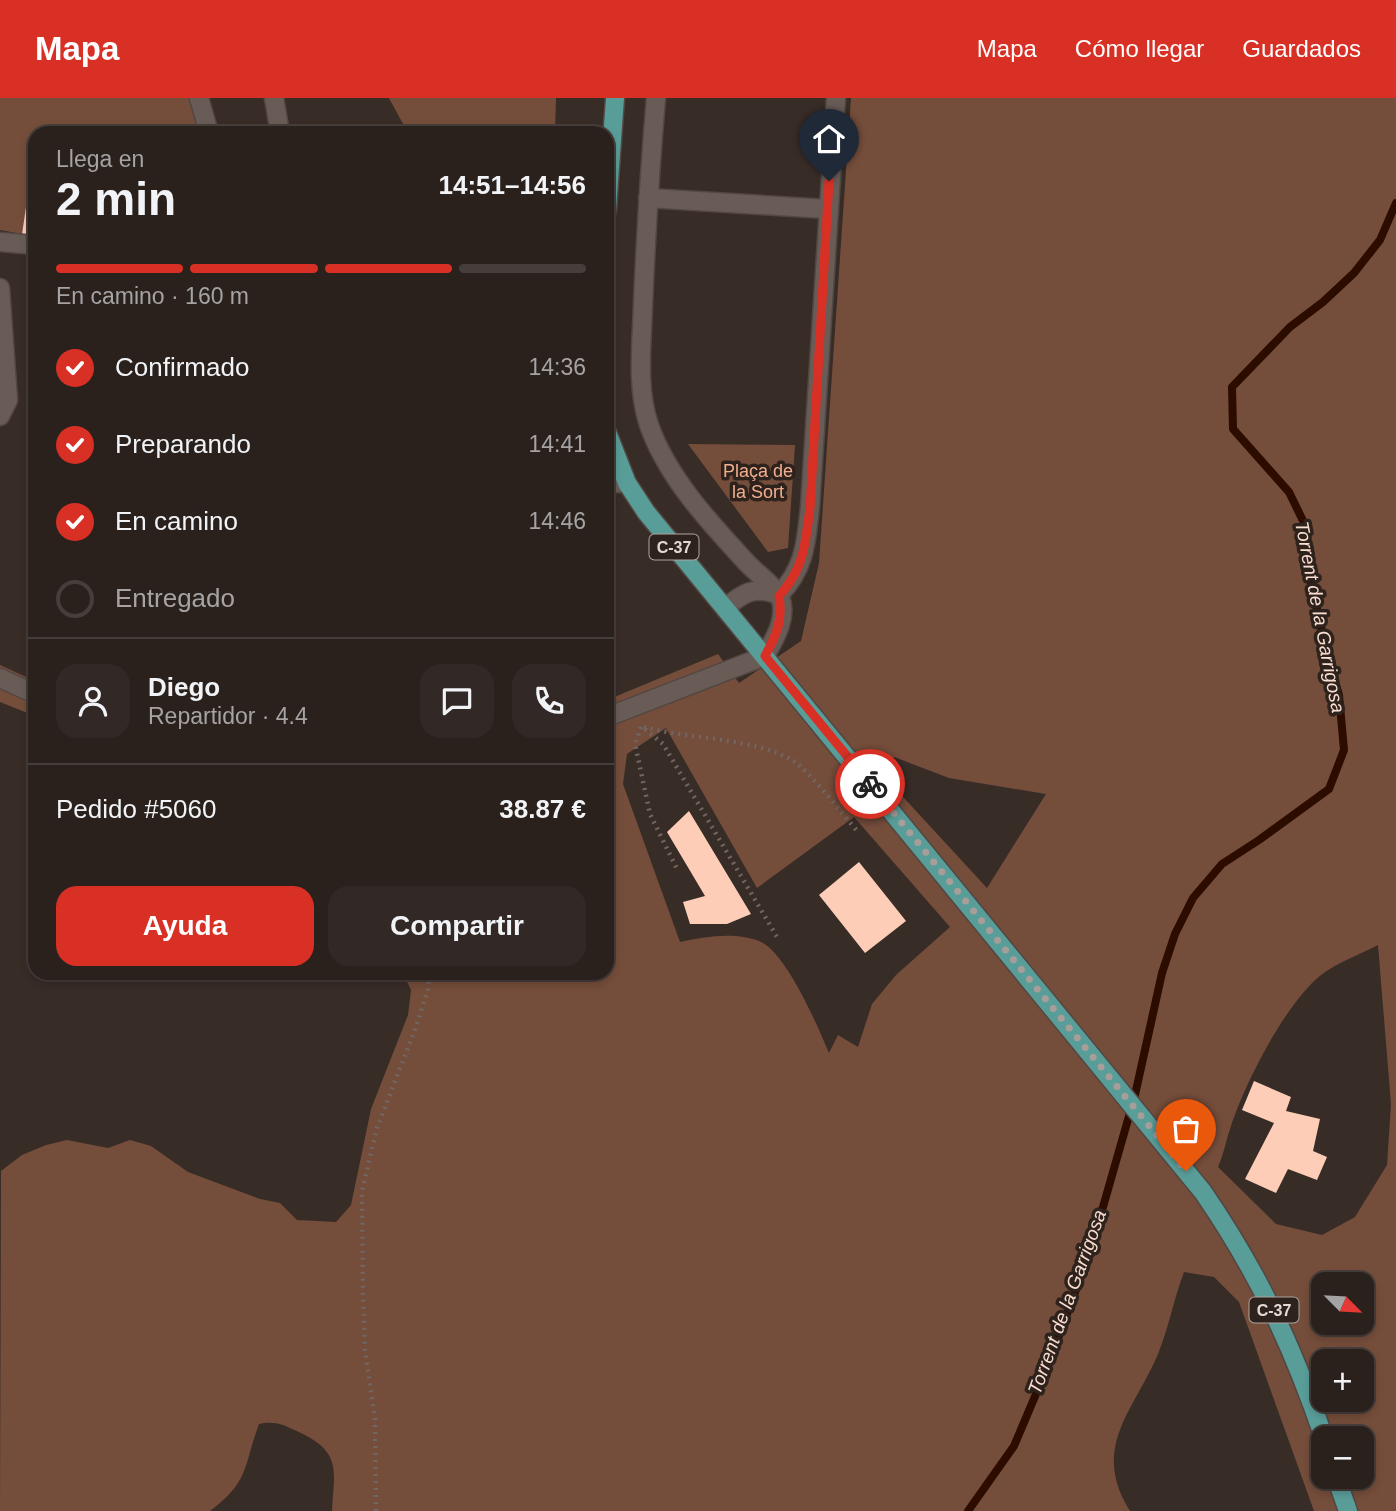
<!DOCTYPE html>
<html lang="es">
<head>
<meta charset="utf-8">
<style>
  :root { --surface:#2a211d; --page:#322926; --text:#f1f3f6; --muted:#a5a3a4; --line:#463e3b; --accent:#d93025 }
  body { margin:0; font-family:Helvetica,sans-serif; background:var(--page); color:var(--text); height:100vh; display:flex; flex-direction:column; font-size:26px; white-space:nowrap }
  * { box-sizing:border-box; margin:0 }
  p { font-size:23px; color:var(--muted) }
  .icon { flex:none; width:38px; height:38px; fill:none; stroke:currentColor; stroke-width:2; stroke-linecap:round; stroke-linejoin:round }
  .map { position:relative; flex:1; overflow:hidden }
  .details { position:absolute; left:28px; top:28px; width:586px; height:854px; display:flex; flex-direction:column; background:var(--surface); border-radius:21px; box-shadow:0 4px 10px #0003,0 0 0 2px var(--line) }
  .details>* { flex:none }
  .needle { width:46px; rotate:114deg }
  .fabs { position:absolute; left:1311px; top:1174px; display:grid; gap:14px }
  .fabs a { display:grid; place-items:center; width:63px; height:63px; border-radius:14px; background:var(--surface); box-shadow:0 4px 10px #0003,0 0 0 2px var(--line); font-size:35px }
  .pin { position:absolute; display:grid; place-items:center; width:60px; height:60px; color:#fff; margin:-72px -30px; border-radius:50% 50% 50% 0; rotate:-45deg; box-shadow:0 0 7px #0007 }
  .pin .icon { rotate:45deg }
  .courier { position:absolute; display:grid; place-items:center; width:70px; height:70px; margin:-35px; border:5px solid #d93025; border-radius:50%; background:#fff; color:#222; box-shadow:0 2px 9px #0007 }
  .overview em { font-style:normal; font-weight:700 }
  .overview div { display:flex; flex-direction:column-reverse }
  .overview { display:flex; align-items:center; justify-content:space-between; height:119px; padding:0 28px }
  h1 { font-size:46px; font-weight:700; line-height:52px }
  .bar { display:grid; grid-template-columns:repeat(4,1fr); gap:10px 7px; align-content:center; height:84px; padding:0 28px }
  .bar i { height:9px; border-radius:5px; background:var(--line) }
  .bar .current { background:var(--accent) }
  .bar p { grid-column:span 4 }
  .line { display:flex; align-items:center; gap:18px; padding:0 28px; border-top:2px solid var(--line) }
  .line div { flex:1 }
  .round { display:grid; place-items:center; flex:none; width:74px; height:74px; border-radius:21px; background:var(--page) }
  ol { padding:0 28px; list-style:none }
  li { display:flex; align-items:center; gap:21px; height:77px }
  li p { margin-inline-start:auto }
  li .icon { padding:7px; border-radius:50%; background:var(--accent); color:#fff; stroke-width:4 }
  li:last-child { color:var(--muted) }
  li i { width:38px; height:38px; border:4px solid var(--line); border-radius:50% }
  .action { display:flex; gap:14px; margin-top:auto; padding:14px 28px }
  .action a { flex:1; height:80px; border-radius:21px; background:var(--accent); color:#fff; font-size:28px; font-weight:700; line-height:80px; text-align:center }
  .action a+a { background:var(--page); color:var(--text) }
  header { display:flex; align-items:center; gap:42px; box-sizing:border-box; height:98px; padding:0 35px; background:var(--accent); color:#fff }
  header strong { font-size:33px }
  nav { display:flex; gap:38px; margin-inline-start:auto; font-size:24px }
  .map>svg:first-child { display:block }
  .green { fill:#754d3b; fill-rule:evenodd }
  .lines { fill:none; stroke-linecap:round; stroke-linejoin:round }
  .stream { stroke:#2d0c00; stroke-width:8 }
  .building { fill:#fdcdb7 }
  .minor-casing { stroke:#524743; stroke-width:21 }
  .major-casing { stroke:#524743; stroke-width:21 }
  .path { stroke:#716662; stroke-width:4.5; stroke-dasharray:2 5; stroke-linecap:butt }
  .minor { stroke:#695c56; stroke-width:18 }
  .major { stroke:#599d99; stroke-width:18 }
  .done { stroke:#a79d99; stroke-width:7; stroke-dasharray:0 12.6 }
  .route { stroke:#d93025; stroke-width:9 }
  .labels { text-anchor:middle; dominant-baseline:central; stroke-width:7; stroke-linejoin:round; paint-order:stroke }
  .shield { fill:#2e221d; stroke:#ada39f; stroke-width:2 }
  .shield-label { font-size:16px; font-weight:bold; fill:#e3dad7 }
  .park-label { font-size:18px; fill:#f3ae8f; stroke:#2e221d }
  .water-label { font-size:19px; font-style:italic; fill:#faddd1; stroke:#2e221d }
</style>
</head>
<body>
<header>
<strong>Mapa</strong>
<nav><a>Mapa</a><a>Cómo llegar</a><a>Guardados</a></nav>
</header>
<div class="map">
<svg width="1396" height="1413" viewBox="0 0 1396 1413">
  <rect width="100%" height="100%" fill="#382c27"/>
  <!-- green -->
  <g class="green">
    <path d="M0 0H195L204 35H35V90L30 89 22 136 0 132Z"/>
    <path d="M389 0H556L555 35H408Z"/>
    <path d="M851 0H1396V1413H1314L1239 1204 1214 1179 1184 1174C1174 1200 1169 1229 1158 1256 1134 1313 1090 1349 1130 1413H332C334 1373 342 1355 301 1335 286 1328 276 1322 259 1326 243 1369 250 1383 210 1413H0L1 1073 22 1057 46 1047 67 1042 108 1050 130 1042 151 1048 188 1074 260 1101 280 1105 297 1122 336 1124 351 1107 371 1011 408 917 411 892 403 875H607V602L718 556 739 585 801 543 819 465ZM666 630 757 790 854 719 950 829 896 877 872 906 858 949 838 937 829 955C818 929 787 856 761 844 735 833 705 839 680 844L623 686 627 656ZM894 659 949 680 1046 696 987 790 881 675ZM1378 847 1391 1006 1387 1067 1355 1119 1322 1137 1276 1126 1218 1069C1224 1056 1226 1042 1231 1028 1245 985 1285 906 1321 877 1338 864 1359 857 1378 847ZM1323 1186H1362V1225H1323ZM1323 1264H1362V1302H1323ZM1323 1340H1362V1379H1323Z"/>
    <path d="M688 346 795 347 788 450 768 454Z"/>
    <path d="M0 567 35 583V618L0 604Z"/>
  </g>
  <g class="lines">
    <!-- stream -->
    <path class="stream" d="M968 1413 1014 1348 1047 1270 1091 1151 1135 997 1162 875 1175 836 1193 800 1222 766 1259 742 1329 691 1344 652 1339 597 1327 556 1308 472 1307 431 1289 394 1233 331 1232 289 1290 229 1323 204 1354 175 1380 142 1396 105"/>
  </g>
  <!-- building -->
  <g class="building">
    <path d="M29 89 35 90V138L22 136Z"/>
    <path d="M689 713 751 816 727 826H690L683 804 705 798 667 734Z"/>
    <path d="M859 764 906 823 865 855 819 797Z"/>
    <path d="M1254 983 1291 999 1286 1013 1320 1021 1313 1053 1327 1059 1317 1082 1288 1071 1276 1095 1245 1081 1274 1025 1242 1012Z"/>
  </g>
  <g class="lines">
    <defs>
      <g id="minor">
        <path d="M199 0 209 35"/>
        <path d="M274 0 280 35"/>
        <path d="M648 100 827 111"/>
        <path d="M0 144 35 147"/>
        <path d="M0 190 8 302 0 318"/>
        <path d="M607 385H627"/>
        <path d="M779 497C805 470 806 445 810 409L836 0"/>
        <path d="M725 510C743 495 754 488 776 496"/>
        <path d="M0 580 35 596"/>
        <path d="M607 619 765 558C775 540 788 519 780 499 774 487 756 475 747 465 710 425 667 379 649 327 636 289 642 245 643 206 646 137 650 69 656 0"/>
      </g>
      <g id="major">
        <path d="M607 112 615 0"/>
        <path d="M607 334 627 385 646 414 1203 1094C1259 1176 1292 1247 1324 1340"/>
        <path d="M1336 1379 1348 1413"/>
      </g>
    </defs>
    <!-- minor casing -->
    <use href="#minor" class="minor-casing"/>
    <!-- major casing -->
    <use href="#major" class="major-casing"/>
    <!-- path -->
    <g class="path">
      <path d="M641 629 635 646 650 716 678 773"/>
      <path d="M644 629C689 641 754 640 792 662 807 670 844 718 858 734"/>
      <path d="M645 631 663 646 777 839"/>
      <path d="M376 1413 375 1322 365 1252 363 1197 362 1093 377 1030 416 929 428 891 429 875"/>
    </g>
    <!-- minor -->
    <use href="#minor" class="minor"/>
    <!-- major -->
    <use href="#major" class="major"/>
  </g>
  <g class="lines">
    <!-- done -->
    <path class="done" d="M870 686 1186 1073"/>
    <!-- route -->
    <path class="route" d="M829 83 810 410C805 445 805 470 779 498 783 522 777 536 765 558L870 686"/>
  </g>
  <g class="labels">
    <!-- shield labels -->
    <g class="shield">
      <rect x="649.5" y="436.5" width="49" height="25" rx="5"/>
      <rect x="1249.5" y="1199.5" width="49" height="25" rx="5"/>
    </g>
    <g class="shield-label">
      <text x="674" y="449">C-37</text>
      <text x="1274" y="1212">C-37</text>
    </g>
    <!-- park labels -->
    <g class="park-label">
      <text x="758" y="373">Plaça de<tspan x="758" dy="21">la Sort</tspan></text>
    </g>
    <!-- water labels -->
    <g class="water-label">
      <text transform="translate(1320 519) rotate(79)">Torrent de la Garrigosa</text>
      <text transform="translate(1067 1204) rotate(-70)">Torrent de la Garrigosa</text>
    </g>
  </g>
</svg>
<div class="fabs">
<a><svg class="needle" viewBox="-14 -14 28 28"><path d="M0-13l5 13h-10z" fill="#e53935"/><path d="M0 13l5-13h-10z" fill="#a5a3a4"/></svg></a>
<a>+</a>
<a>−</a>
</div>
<div class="pin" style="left:1186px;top:1073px;background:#ea580c"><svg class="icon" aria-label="bag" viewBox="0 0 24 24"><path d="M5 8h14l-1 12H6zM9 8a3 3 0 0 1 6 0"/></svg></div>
<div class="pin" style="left:829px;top:83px;background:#1f2937"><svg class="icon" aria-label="home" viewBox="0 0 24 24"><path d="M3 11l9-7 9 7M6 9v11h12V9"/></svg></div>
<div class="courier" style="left:870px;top:686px"><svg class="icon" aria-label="bike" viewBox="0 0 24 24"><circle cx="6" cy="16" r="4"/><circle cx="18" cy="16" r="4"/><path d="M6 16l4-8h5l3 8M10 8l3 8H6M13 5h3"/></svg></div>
<section class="details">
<div class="overview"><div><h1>2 min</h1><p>Llega en</p></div><em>14:51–14:56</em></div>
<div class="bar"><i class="current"></i><i class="current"></i><i class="current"></i><i></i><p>En camino · 160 m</p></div>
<ol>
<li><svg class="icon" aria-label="check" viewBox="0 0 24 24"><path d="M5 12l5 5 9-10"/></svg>Confirmado<p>14:36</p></li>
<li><svg class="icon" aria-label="check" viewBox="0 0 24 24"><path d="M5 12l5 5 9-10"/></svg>Preparando<p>14:41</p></li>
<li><svg class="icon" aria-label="check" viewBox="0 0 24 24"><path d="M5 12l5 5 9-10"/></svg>En camino<p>14:46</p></li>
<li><i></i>Entregado</li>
</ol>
<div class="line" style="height:126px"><a class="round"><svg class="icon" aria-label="person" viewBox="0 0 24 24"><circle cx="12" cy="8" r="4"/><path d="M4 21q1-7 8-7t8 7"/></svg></a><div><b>Diego</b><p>Repartidor · 4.4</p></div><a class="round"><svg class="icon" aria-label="chat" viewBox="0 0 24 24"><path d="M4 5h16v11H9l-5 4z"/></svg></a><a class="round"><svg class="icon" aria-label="phone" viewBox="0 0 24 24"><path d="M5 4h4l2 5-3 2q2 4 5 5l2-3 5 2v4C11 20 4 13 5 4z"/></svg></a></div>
<div class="line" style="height:91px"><div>Pedido #5060</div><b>38.87 €</b></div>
<div class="action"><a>Ayuda</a><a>Compartir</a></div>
</section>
</div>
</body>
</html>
